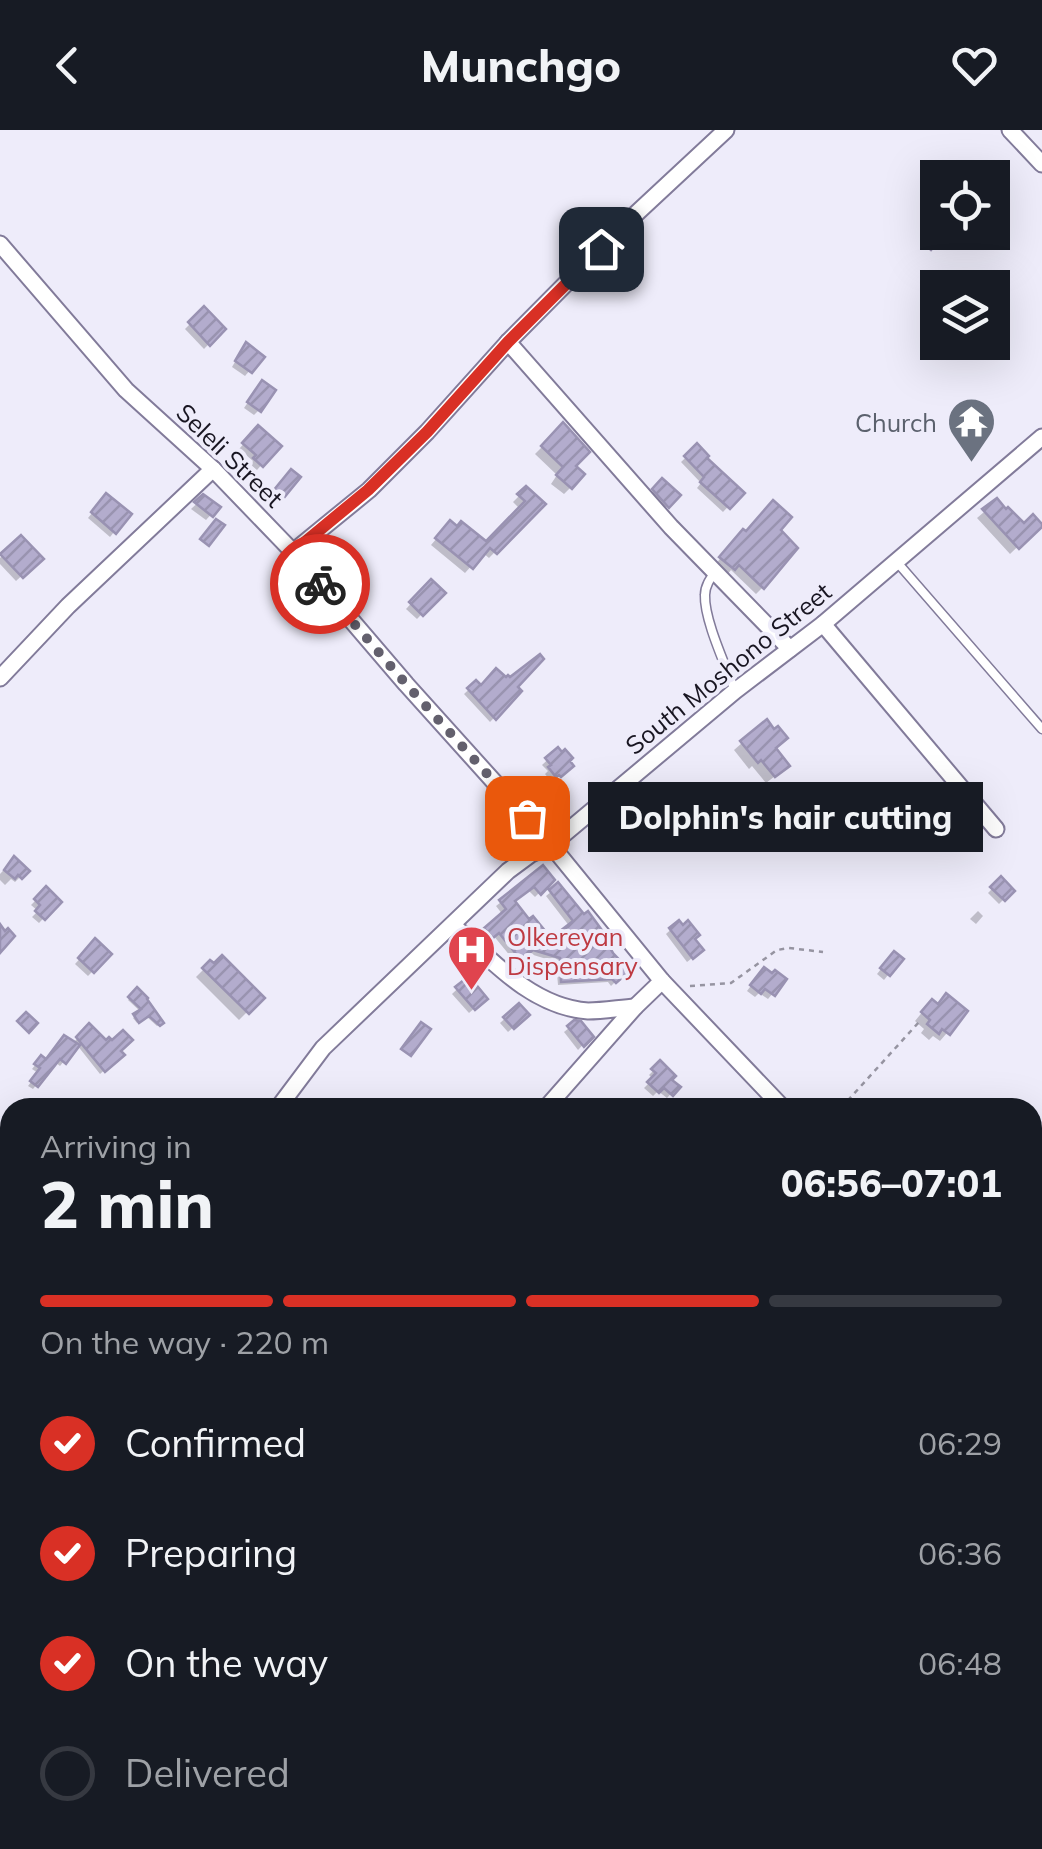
<!DOCTYPE html>
<html lang="en">
<head>
<meta charset="utf-8">
<style>
  :root { --surface:#171b24; --page:#242831; --text:#f1f3f6; --muted:#9ea1a6; --line:#363941; --accent:#d93025 }
  body { margin:0; font-family:Mulish,sans-serif; background:var(--page); color:var(--text); height:100vh; display:flex; flex-direction:column; font-size:38px; white-space:nowrap }
  * { box-sizing:border-box; margin:0 }
  p { font-size:32px; color:var(--muted) }
  .icon { flex:none; width:55px; height:55px; fill:none; stroke:currentColor; stroke-width:2; stroke-linecap:round; stroke-linejoin:round }
  .map { position:relative; flex:1; overflow:hidden }
  .side { position:absolute; left:0px; top:968px; width:1042px; height:752px; display:flex; flex-direction:column; background:var(--surface); border-radius:30px 30px 0 0; box-shadow:0 10px 40px #0002 }
  .side>* { flex:none }
  .buttons { position:absolute; left:920px; top:30px; display:grid; gap:20px }
  .buttons a { display:grid; place-items:center; width:90px; height:90px; border-radius:0px; background:var(--surface); box-shadow:0 10px 40px #0002; font-size:50px }
  .pin { position:absolute; display:grid; place-items:center; width:85px; height:85px; color:#fff; margin:-42px; border-radius:20px; box-shadow:0 5px 15px #0006 }
  .courier { position:absolute; display:grid; place-items:center; width:100px; height:100px; margin:-50px; border:8px solid #d93025; border-radius:50%; background:#fff; color:#222; box-shadow:0 2px 12px #0007 }
  .bubble { position:absolute; height:70px; border-radius:0px; background:var(--surface); box-shadow:0 10px 40px #0002; font-size:32px; font-weight:800; line-height:70px; text-align:center }
  .overview em { font-style:normal; font-weight:800 }
  .overview div { display:flex; flex-direction:column-reverse }
  .overview { display:flex; align-items:center; justify-content:space-between; height:170px; padding:0 40px }
  h1 { font-size:65px; font-weight:800; line-height:75px }
  .bar { display:grid; grid-template-columns:repeat(4,1fr); gap:15px 10px; align-content:center; height:120px; padding:0 40px }
  .bar i { height:12px; border-radius:8px; background:var(--line) }
  .bar .on { background:var(--accent) }
  .bar p { grid-column:span 4 }
  ol { padding:0 40px; list-style:none }
  li { display:flex; align-items:center; gap:30px; height:110px }
  li p { margin-inline-start:auto }
  li .icon { padding:10px; border-radius:50%; background:var(--accent); color:#fff; stroke-width:4 }
  li:last-child { color:var(--muted) }
  li i { width:55px; height:55px; border:5px solid var(--line); border-radius:50% }
  header { display:flex; justify-content:space-between; align-items:center; height:130px; padding:0 40px; background:var(--surface); font-size:45px; font-weight:800 }
  .map>svg:first-child { display:block }
  .shadow { fill:#0003 }
  .building { fill:url(#building-hatch); stroke:#9992b2; stroke-width:2.5 }
  .lines { fill:none; stroke-linecap:round; stroke-linejoin:round }
  .service-casing { stroke:#827b9a; stroke-width:11 }
  .minor-casing { stroke:#827b9a; stroke-width:19 }
  .primary-casing { stroke:#827b9a; stroke-width:29 }
  .path { stroke:#9694a1; stroke-width:2.5; stroke-dasharray:5 5; stroke-linecap:butt }
  .service { stroke:#fff; stroke-width:8 }
  .minor { stroke:#fff; stroke-width:15 }
  .primary { stroke:#fff; stroke-width:25 }
  .done { stroke:#63606d; stroke-width:10; stroke-dasharray:0 18 }
  .route { stroke:#d93025; stroke-width:12 }
  .labels { text-anchor:middle; dominant-baseline:central; stroke-width:8; stroke-linejoin:round; paint-order:stroke }
  .worship-label { font-size:25px; fill:#5b616d; stroke:#eeecfa; text-anchor:end }
  .street-label { font-size:25px; fill:#181521; stroke:#eeecfa }
  .health-label { font-size:25px; fill:#be3a42; stroke:#eeecfa; text-anchor:start }
</style>
</head>
<body>
<header><svg class="icon" aria-label="back" viewBox="0 0 24 24"><path d="M15 5l-7 7 7 7"/></svg>Munchgo<svg class="icon" aria-label="heart" viewBox="0 0 24 24"><path d="M12 20l-8-8c-3-5 5-10 8-4 3-6 11-1 8 4z"/></svg></header>
<div class="map">
<svg width="1042" height="1719" viewBox="0 0 1042 1719">
  <defs>
    <pattern id="building-hatch" width="6" height="6" patternUnits="userSpaceOnUse" patternTransform="scale(2.5)"><rect width="6" height="6" fill="#b3accd"/><path d="M-1 1l2-2M0 6l6-6M5 7l2-2" fill="none" stroke="#9993b0"/></pattern>
  </defs>
  <rect width="100%" height="100%" fill="#eeecfa"/>
  <!-- shadow -->
  <g class="shadow">
    <path d="M948 102H963L956 110Z"/>
    <path d="M204 180 223 199 204 219 185 199Z"/>
    <path d="M242 220 261 227 245 246 232 237Z"/>
    <path d="M258 258 259 280 254 285 244 278Z"/>
    <path d="M563 296 572 337 571 357 564 364 551 354 557 345 535 324Z"/>
    <path d="M258 298 278 316 257 340 250 334 253 331 239 319Z"/>
    <path d="M697 317 703 329 741 363 723 382 697 358 701 353 681 332Z"/>
    <path d="M286 347H298L276 372 270 367Z"/>
    <path d="M662 352 677 366 663 381 649 365Z"/>
    <path d="M526 359 542 374 489 428 483 423 465 443 431 415 444 400 486 415 520 379 513 372Z"/>
    <path d="M204 367 217 378 206 390 191 379Z"/>
    <path d="M102 371 114 402 110 407 88 388Z"/>
    <path d="M997 371 1024 397 1040 395 1010 424 977 388Z"/>
    <path d="M778 400 763 457 756 464 731 440 727 445 715 435 736 409Z"/>
    <path d="M21 409 40 429 16 451 0 434V428Z"/>
    <path d="M431 452 442 463 417 489 406 479Z"/>
    <path d="M476 553 480 558 514 557 519 562 490 592 464 564Z"/>
    <path d="M742 613 773 619 779 643 766 653 752 636 749 639 734 620Z"/>
    <path d="M558 620 571 636 555 650 553 648 550 650 545 644 548 641 542 635Z"/>
    <path d="M772 682 779 690 754 711 748 703Z"/>
    <path d="M14 729 26 741 15 752 11 749 5 755 0 750V744Z"/>
    <path d="M543 739 552 750 535 767 528 760 512 772 550 812 570 797 546 766 558 756 626 841 611 856 608 852 558 855 556 832 527 823 515 832 493 805 487 810 482 804 503 785 496 776Z"/>
    <path d="M1001 750 1012 761 999 774 988 763Z"/>
    <path d="M46 760 59 772 39 793 32 787 38 781 31 775Z"/>
    <path d="M978 781 983 786 976 794 970 789Z"/>
    <path d="M678 793 693 810 696 825 687 832 666 804Z"/>
    <path d="M95 812 109 824 88 846 75 834Z"/>
    <path d="M889 829 900 830 884 850 877 844Z"/>
    <path d="M210 833 261 868 239 890 196 847Z"/>
    <path d="M759 845 784 850 768 869 759 863 755 867 747 861Z"/>
    <path d="M468 849 485 869 469 883 452 864Z"/>
    <path d="M137 861 161 893 157 896 146 886 137 893 133 888 141 882 128 870Z"/>
    <path d="M519 876 527 885 508 902 500 893Z"/>
    <path d="M924 880 965 882 940 911 933 906 929 910 921 903 924 899 915 891Z"/>
    <path d="M575 893 590 907 578 920 564 902Z"/>
    <path d="M89 897 121 925 100 944 77 915 60 936 55 932 33 959 28 956 38 943 32 939 41 928 46 932 73 913Z"/>
    <path d="M660 934 669 950 677 957 667 968 658 961 653 966 644 958 653 949 649 945Z"/>
    <path d="M4 1125 10 1131V1172L0 1163V1128Z"/>
    <path d="M0 1597 8 1606 0 1614Z"/>
  </g>
  <!-- building -->
  <g class="building">
    <path d="M931 102H947L931 120 922 112Z"/>
    <path d="M204 176 226 199 210 216 188 192Z"/>
    <path d="M246 212 265 227 252 243 235 231Z"/>
    <path d="M262 250 276 260 261 282 247 272Z"/>
    <path d="M563 292 590 322 576 336 585 344 572 359 556 345 563 337 541 316Z"/>
    <path d="M258 295 282 316 263 337 253 328 256 325 242 313Z"/>
    <path d="M697 313 709 326 707 328 745 363 730 379 700 352 704 347 684 326Z"/>
    <path d="M291 339 301 347 283 369 273 361Z"/>
    <path d="M662 348 681 365 669 378 652 359Z"/>
    <path d="M526 356 546 374 497 424 490 418 473 439 435 408 450 390 457 396 461 391 486 411 525 371 517 364Z"/>
    <path d="M106 363 132 384 116 404 91 382Z"/>
    <path d="M203 364 221 377 213 387 194 372Z"/>
    <path d="M997 368 1006 379 1008 377 1024 393 1033 384 1042 394V397L1019 419 982 379Z"/>
    <path d="M773 370 792 387 781 400 798 418 764 459 739 435 735 440 719 427 743 399 746 401Z"/>
    <path d="M216 389 225 395 209 416 200 409Z"/>
    <path d="M21 405 44 429 23 448 0 424Z"/>
    <path d="M431 449 446 463 423 486 409 472Z"/>
    <path d="M540 524 544 529 518 557 522 561 496 590 467 558 476 550 481 555 496 538 506 547 508 545 510 547Z"/>
    <path d="M767 589 774 599 778 596 788 608 776 618 790 636 775 647 761 630 758 633 740 611Z"/>
    <path d="M558 617 562 622 565 619 573 628 570 631 574 636 561 647 559 645 556 647 548 637 551 635 545 628Z"/>
    <path d="M772 678 782 690 760 708 751 696Z"/>
    <path d="M14 726 30 741 22 749 18 745 15 749 4 740Z"/>
    <path d="M543 735 555 750 541 765 534 757 515 771 529 789 533 786 551 808 573 791 549 760 558 752 584 784 588 781 607 807 604 808 613 823 630 841 616 853 612 849 561 852 560 828 533 820 521 830 499 803 493 808 484 798 506 779 499 770Z"/>
    <path d="M1001 746 1015 761 1005 771 990 757Z"/>
    <path d="M46 756 62 772 45 790 35 781 40 775 34 769Z"/>
    <path d="M679 790 683 795 688 790 700 805 695 809 704 820 693 829 669 798Z"/>
    <path d="M0 794 5 801 8 798 15 806 0 823Z"/>
    <path d="M95 808 112 824 94 843 78 828Z"/>
    <path d="M894 821 904 829 890 846 880 838Z"/>
    <path d="M222 825 265 868 249 884 202 838 210 830 214 833Z"/>
    <path d="M764 837 772 843 775 840 787 849 775 866 765 859 761 864 750 855Z"/>
    <path d="M469 846 488 869 475 880 455 857Z"/>
    <path d="M137 857 148 868 147 869 164 893 160 896 149 886 139 893 133 884 141 879 128 867Z"/>
    <path d="M946 863 968 881 950 905 942 899 939 904 927 894 930 890 921 882 932 869 938 874Z"/>
    <path d="M519 873 530 885 514 899 503 887Z"/>
    <path d="M26 882 38 893 29 903 17 891Z"/>
    <path d="M574 890 581 891 594 907 584 917 567 896Z"/>
    <path d="M421 892 431 899 411 926 401 919Z"/>
    <path d="M89 893 106 910 109 907 112 910 123 900 133 910 121 921 125 925 105 942 76 907Z"/>
    <path d="M64 905 80 915 66 934 60 929 38 957 30 951 40 938 34 934 41 925 46 929Z"/>
    <path d="M660 930 676 946 672 950 681 957 673 966 664 958 659 963 647 952 656 943 651 939Z"/>
  </g>
  <g class="lines">
    <defs>
      <g id="service">
        <path d="M896 431 1042 599"/>
        <path d="M715 442C710 449 705 456 705 465 704 490 726 536 735 561"/>
      </g>
      <g id="minor">
        <path d="M1010 0 1042 34"/>
        <path d="M0 114 126 260 213 339 293 422 406 554 551 715 662 851 783 978"/>
        <path d="M508 212 671 397 790 519"/>
        <path d="M293 422 369 360 427 302 508 212 625 94 726 0"/>
        <path d="M823 494 996 699"/>
        <path d="M0 548 68 476 213 339"/>
        <path d="M453 795C491 830 532 877 588 881 603 881 620 878 635 877"/>
        <path d="M278 978 323 918 508 741 531 724 551 715 735 561 823 494 1042 307"/>
        <path d="M546 978 635 877 662 851"/>
        <path d="M1032 1056 1042 1048"/>
        <path d="M1032 1207 1042 1200"/>
        <path d="M1032 1258 1042 1268"/>
        <path d="M0 1298 10 1288"/>
        <path d="M0 1379 10 1382"/>
        <path d="M0 1559 10 1548"/>
        <path d="M318 1719 329 1710"/>
      </g>
      <g id="primary">
        <path d="M0 1424 10 1427"/>
        <path d="M720 1710 739 1719"/>
      </g>
    </defs>
    <!-- service casing -->
    <use href="#service" class="service-casing"/>
    <!-- minor casing -->
    <use href="#minor" class="minor-casing"/>
    <!-- primary casing -->
    <use href="#primary" class="primary-casing"/>
    <!-- path -->
    <g class="path">
      <path d="M690 856 731 853 777 820 789 818 823 822"/>
      <path d="M841 978 919 892"/>
    </g>
    <!-- service -->
    <use href="#service" class="service"/>
    <!-- minor -->
    <use href="#minor" class="minor"/>
    <!-- primary -->
    <use href="#primary" class="primary"/>
  </g>
  <g class="lines">
    <!-- done -->
    <path class="done" d="M320 454 406 554 527 688"/>
    <!-- route -->
    <path class="route" d="M320 454 293 422 368 360 427 302 508 212 601 119"/>
  </g>
  <!-- icons -->
  <defs>
    <symbol id="temple-pin" viewBox="-11 -11 22 30"><path d="M0 17L-7.5 6A9.5 9.5 0 1 1 7.5 6Z" fill="#6b7280" stroke="#eeecfa"/><path d="M0-6L5-2H3V0L6.5 2.5H4V6H1.5V3h-3V6H-4V2.5H-6.5L-3 0V-2H-5Z" fill="#fff"/></symbol>
    <symbol id="hospital-pin" viewBox="-11 -11 22 30"><path d="M0 17L-7.5 6A9.5 9.5 0 1 1 7.5 6Z" fill="#e0444e" stroke="#eeecfa"/><path d="M-5-5h3v3.5h4V-5h3V5h-3V1.5h-4V5h-3Z" fill="#fff"/></symbol>
  </defs>
  <g fill-rule="evenodd">
    <use href="#temple-pin" x="944" y="264" width="55" height="75"/>
    <use href="#hospital-pin" x="444" y="792" width="55" height="75"/>
  </g>
  <g class="labels">
    <!-- worship labels -->
    <g class="worship-label">
      <text x="937" y="292">Church</text>
    </g>
    <!-- street labels -->
    <g class="street-label">
      <text transform="translate(230 325) rotate(44)">Seleli Street</text>
      <text transform="translate(728 538) rotate(-39)">South Moshono Street</text>
    </g>
    <!-- health labels -->
    <g class="health-label">
      <text x="507" y="806">Olkereyan<tspan x="507" dy="29">Dispensary</tspan></text>
    </g>
  </g>
</svg>
<div class="buttons">
<a><svg class="icon" aria-label="locate" viewBox="0 0 24 24"><circle cx="12" cy="12" r="6"/><path d="M12 2v4M12 18v4M2 12h4M18 12h4"/></svg></a>
<a><svg class="icon" aria-label="layers" viewBox="0 0 24 24"><path d="M12 4l9 5-9 5-9-5zM3 14l9 5 9-5"/></svg></a>
</div>
<div class="pin" style="left:527px;top:688px;background:#ea580c"><svg class="icon" aria-label="bag" viewBox="0 0 24 24"><path d="M5 8h14l-1 12H6zM9 8a3 3 0 0 1 6 0"/></svg></div>
<div class="pin" style="left:601px;top:119px;background:#1f2937"><svg class="icon" aria-label="home" viewBox="0 0 24 24"><path d="M3 11l9-7 9 7M6 9v11h12V9"/></svg></div>
<div class="courier" style="left:320px;top:454px"><svg class="icon" aria-label="bike" viewBox="0 0 24 24"><circle cx="6" cy="16" r="4"/><circle cx="18" cy="16" r="4"/><path d="M6 16l4-8h5l3 8M10 8l3 8H6M13 5h3"/></svg></div>
<div class="bubble" style="left:588px;top:652px;width:395px">Dolphin's hair cutting</div>
<section class="side">
<div class="overview"><div><h1>2 min</h1><p>Arriving in</p></div><em>06:56–07:01</em></div>
<div class="bar"><i class="on"></i><i class="on"></i><i class="on"></i><i></i><p>On the way · 220 m</p></div>
<ol>
<li><svg class="icon" aria-label="check" viewBox="0 0 24 24"><path d="M5 12l5 5 9-10"/></svg>Confirmed<p>06:29</p></li>
<li><svg class="icon" aria-label="check" viewBox="0 0 24 24"><path d="M5 12l5 5 9-10"/></svg>Preparing<p>06:36</p></li>
<li><svg class="icon" aria-label="check" viewBox="0 0 24 24"><path d="M5 12l5 5 9-10"/></svg>On the way<p>06:48</p></li>
<li><i></i>Delivered</li>
</ol>
</section>
</div>
</body>
</html>
